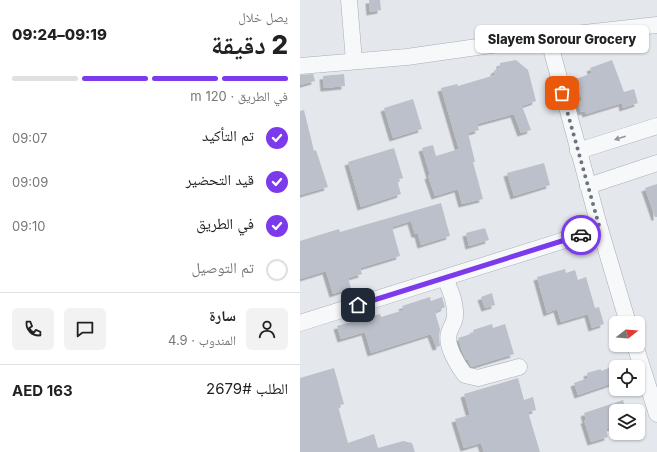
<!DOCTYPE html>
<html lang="ar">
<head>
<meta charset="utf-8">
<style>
  :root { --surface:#fff; --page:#f2f2f2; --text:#222; --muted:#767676; --line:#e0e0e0; --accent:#7c3aed }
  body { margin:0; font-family:Inter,"Noto Naskh Arabic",sans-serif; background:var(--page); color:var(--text); direction:rtl; height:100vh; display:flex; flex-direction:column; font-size:15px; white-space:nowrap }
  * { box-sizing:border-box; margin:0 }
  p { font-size:13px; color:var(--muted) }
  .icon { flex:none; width:22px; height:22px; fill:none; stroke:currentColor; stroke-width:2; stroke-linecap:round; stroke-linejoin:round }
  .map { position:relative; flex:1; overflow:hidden; direction:ltr }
  .drawer { display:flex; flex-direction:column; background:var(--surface); width:300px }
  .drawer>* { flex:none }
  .needle { width:26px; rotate:73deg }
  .tools { position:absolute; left:309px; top:316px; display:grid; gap:8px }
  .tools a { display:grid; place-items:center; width:36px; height:36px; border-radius:6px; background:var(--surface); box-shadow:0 1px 3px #0004; font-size:20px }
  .pin { position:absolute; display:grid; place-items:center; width:34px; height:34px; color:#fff; margin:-17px; border-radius:8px; box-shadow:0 2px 6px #0006 }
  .courier { position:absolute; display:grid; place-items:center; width:40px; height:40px; margin:-20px; border:3px solid #7c3aed; border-radius:50%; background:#fff; color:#222; box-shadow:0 1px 5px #0007 }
  .bubble { position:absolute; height:28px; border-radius:6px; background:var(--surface); box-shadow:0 1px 3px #0004; font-size:13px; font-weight:800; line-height:28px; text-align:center; direction:rtl }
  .head em { font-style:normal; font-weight:800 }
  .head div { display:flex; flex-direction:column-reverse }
  .head { display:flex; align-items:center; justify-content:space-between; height:68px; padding:0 12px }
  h1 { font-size:26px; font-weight:800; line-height:30px }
  .bar { display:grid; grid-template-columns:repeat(4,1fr); gap:6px 4px; align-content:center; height:48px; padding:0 12px }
  .bar i { height:5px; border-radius:3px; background:var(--line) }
  .bar .current { background:var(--accent) }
  .bar p { grid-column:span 4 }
  .line { display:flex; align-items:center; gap:10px; padding:0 12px; border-top:1px solid var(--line) }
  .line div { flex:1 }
  .round { display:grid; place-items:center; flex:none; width:42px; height:42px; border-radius:6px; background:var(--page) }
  ol { padding:0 12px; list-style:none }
  li { display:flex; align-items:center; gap:12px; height:44px }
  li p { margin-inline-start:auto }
  li .icon { padding:4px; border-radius:50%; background:var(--accent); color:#fff; stroke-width:4 }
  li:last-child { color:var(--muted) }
  li i { width:22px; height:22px; border:2px solid var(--line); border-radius:50% }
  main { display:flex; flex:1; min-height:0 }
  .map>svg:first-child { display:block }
  .building { fill:#bbc0ca; filter:url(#shadow) }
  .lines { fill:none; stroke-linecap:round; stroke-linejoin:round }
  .minor-casing { stroke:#a9aeb7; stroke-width:17 }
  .minor { stroke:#f7f8fa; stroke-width:16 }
  .oneway { fill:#9196a0 }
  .done { stroke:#6c737f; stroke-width:4; stroke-dasharray:0 7.2 }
  .route { stroke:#7c3aed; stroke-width:5 }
</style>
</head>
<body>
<main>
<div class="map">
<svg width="357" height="452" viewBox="0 0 357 452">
  <defs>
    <filter id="shadow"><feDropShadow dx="-3.5" dy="3.5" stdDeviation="0" flood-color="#0004"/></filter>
  </defs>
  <rect width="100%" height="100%" fill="#e4e7ec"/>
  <!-- building -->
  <g class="building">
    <path d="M69 0H80L81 10 70 12Z"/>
    <path d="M216 60 228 70 236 101 222 106 231 130 221 133 214 114 177 124 179 130 168 133 175 162H173L183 199 162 204 158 189 135 196 128 176 130 175 122 148 133 145 136 156 159 149 141 88 157 84 158 86 195 75 194 71 200 67V63Z"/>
    <path d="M312 60 324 92 334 89 338 103 323 108 322 103 286 114 285 111 281 112 278 102 282 101 276 79 292 73 290 68Z"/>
    <path d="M13 74 15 81 0 85V75Z"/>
    <path d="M44 74 45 86 24 88 23 76Z"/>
    <path d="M113 99 122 129 93 138 84 108Z"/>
    <path d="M4 110 14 151 16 150 28 187 0 195V111Z"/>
    <path d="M94 148 103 178 97 180 101 194 61 207 48 162Z"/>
    <path d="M244 163 250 185 214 196 207 173Z"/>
    <path d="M357 184V217H355L345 188Z"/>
    <path d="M141 203 150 236 121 245 118 234H115L111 221 92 227 100 256 60 268 62 274 48 278 51 288 33 294 26 271 0 279V241L39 229 40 232Z"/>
    <path d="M185 228 189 240 169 246 166 233Z"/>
    <path d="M265 269 266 273 275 270 278 280 286 277 295 308 299 307 304 324 292 328 288 314 261 322 257 309 247 313 237 277Z"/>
    <path d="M192 293 195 305 185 308 181 297Z"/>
    <path d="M130 297 131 301 142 297 145 307 135 312 140 329 139 337 140 346 136 347 131 334 71 353 65 332 41 339 37 326 80 314 81 317 104 310 102 306Z"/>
    <path d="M192 324 193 328 205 324 214 354 171 367 168 360H166L162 351 158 338 174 333 173 330Z"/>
    <path d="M314 366 316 374V382L278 395 274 383 288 378 287 373 301 369V371Z"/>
    <path d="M34 368 44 404 38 406 48 443 74 434 78 448 103 441 112 443 115 452H0V378Z"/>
    <path d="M218 378 224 400 233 397 236 410 228 412 240 452H184L181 443 164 448 155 419 170 415 164 394Z"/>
    <path d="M323 400 326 410 316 411V413L313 414 316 426 306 429 308 437 291 442 284 420H286L284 413Z"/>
  </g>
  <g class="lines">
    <defs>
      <g id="minor">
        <path d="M49 0 54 61"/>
        <path d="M248 37 300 229 328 323"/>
        <path d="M0 66 107 57 248 37 357 25"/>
        <path d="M278 151 357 126"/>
        <path d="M288 186 357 163"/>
        <path d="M145 278C150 290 156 302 155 316 155 323 150 327 149 333 145 345 158 366 165 375L178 378 219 367"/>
        <path d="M0 323 300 229"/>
        <path d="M335 345 357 414"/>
      </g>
    </defs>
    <!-- minor casing -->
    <use href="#minor" class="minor-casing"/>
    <!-- minor -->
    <use href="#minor" class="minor"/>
  </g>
  <!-- one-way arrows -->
  <defs><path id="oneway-solid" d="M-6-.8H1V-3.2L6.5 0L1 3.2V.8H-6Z"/></defs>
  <use class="oneway" href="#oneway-solid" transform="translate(320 138) rotate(163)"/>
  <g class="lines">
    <!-- done -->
    <path class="done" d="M262 93 300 229 281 235"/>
    <!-- route -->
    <path class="route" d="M58 305 281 235"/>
  </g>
</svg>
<div class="tools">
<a><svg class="needle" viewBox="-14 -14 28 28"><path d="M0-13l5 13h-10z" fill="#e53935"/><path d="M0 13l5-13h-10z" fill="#767676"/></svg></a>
<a><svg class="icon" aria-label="locate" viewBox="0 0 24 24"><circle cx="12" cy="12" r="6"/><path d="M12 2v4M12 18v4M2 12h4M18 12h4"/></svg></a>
<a><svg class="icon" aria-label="layers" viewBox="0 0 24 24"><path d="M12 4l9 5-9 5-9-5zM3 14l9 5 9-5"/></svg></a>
</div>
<div class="pin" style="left:262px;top:93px;background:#ea580c"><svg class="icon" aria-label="bag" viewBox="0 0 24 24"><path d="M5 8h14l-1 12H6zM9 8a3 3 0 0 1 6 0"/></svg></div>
<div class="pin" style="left:58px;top:305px;background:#1f2937"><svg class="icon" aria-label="home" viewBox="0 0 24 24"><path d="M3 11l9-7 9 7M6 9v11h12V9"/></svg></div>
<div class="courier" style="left:281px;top:235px"><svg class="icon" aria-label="car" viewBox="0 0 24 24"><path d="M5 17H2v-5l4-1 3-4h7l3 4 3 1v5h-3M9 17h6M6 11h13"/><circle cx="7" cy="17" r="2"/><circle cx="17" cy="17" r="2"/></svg></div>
<div class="bubble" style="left:175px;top:25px;width:174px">Slayem Sorour Grocery</div>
</div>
<section class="drawer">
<div class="head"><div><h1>2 دقيقة</h1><p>يصل خلال</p></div><em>09:19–09:24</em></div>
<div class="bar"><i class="current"></i><i class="current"></i><i class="current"></i><i></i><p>في الطريق · 120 m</p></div>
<ol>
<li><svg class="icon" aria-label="check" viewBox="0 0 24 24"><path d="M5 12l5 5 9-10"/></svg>تم التأكيد<p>09:07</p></li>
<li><svg class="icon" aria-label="check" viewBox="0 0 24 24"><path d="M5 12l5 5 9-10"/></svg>قيد التحضير<p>09:09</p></li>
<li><svg class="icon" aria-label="check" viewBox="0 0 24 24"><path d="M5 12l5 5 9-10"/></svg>في الطريق<p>09:10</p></li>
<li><i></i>تم التوصيل</li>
</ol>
<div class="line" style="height:72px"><a class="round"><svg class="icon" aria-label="person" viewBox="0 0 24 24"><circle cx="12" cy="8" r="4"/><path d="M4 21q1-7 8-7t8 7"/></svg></a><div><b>سارة</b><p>المندوب · 4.9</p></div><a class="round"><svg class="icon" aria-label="chat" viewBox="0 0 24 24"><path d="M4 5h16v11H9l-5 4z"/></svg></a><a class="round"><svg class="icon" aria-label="phone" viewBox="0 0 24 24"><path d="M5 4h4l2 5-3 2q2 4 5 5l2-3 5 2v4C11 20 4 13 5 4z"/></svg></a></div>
<div class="line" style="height:52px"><div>الطلب #2679</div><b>AED 163</b></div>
</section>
</main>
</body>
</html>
